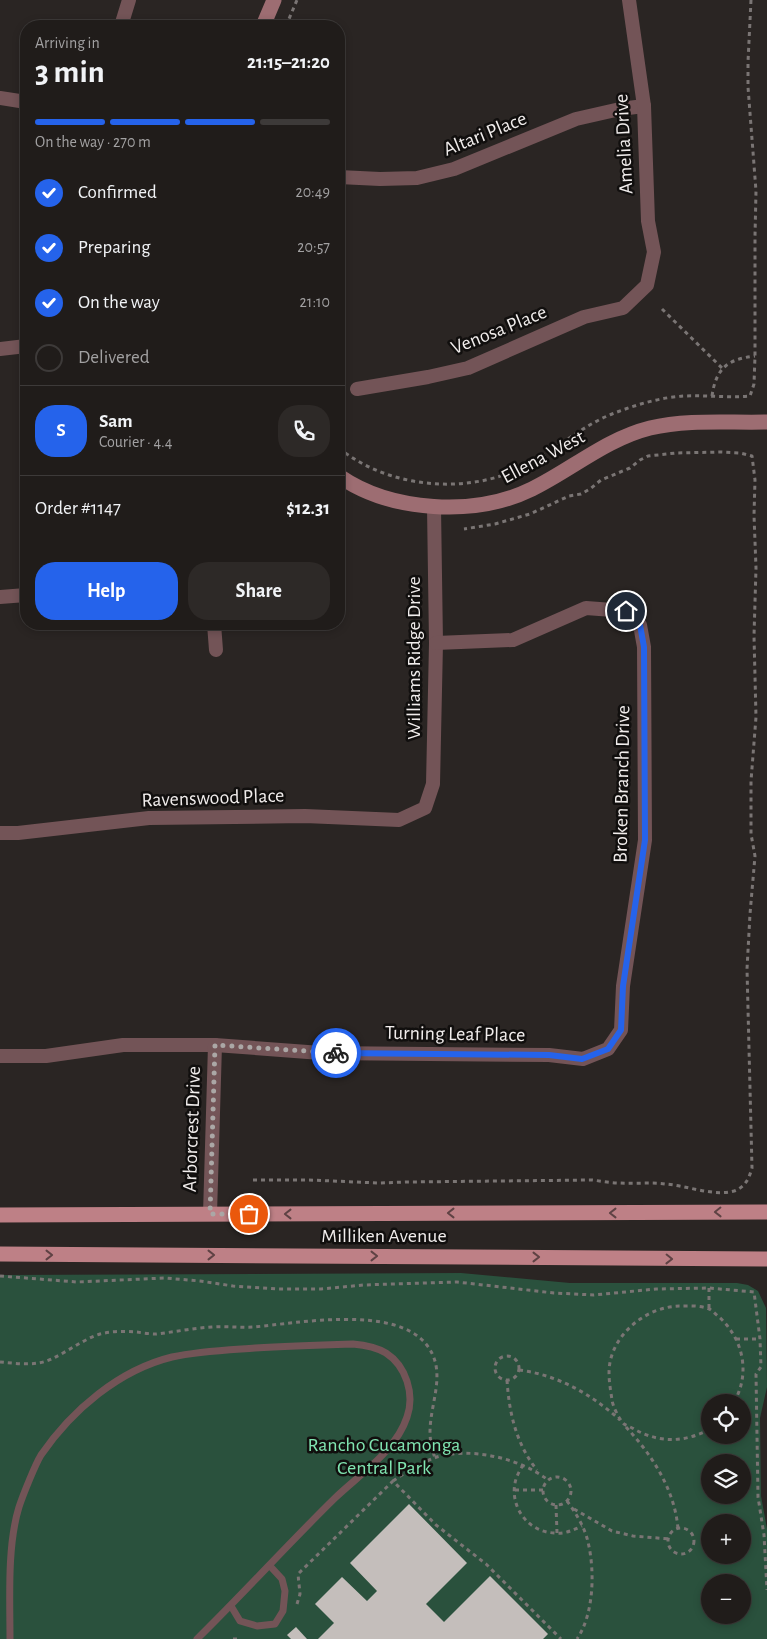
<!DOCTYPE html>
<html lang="en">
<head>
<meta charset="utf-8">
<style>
  :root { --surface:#201c1a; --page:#2d2927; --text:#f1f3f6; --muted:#a2a1a2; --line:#3d3a39; --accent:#2563eb }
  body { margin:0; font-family:"Alegreya Sans",sans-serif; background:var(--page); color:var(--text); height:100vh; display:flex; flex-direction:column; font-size:19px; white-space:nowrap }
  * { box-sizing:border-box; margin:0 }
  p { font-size:16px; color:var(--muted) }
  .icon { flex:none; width:28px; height:28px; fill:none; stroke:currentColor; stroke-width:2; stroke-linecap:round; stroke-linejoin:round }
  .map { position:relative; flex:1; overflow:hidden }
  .details { position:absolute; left:20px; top:20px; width:325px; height:610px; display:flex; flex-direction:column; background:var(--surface); border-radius:20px; box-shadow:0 2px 8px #0003,0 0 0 1px var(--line) }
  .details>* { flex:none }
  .fabs { position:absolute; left:701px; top:1394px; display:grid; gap:10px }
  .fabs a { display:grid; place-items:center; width:50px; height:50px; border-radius:50%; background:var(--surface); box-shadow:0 2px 8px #0003,0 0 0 1px var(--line); font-size:25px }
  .pin { position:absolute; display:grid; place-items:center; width:42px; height:42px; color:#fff; margin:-21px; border:2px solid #fff; border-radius:50%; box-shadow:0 1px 5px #0007 }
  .courier { position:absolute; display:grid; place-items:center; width:50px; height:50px; margin:-25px; border:4px solid #2563eb; border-radius:50%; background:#fff; color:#222; box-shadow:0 1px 6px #0007 }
  .summary em { font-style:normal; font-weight:600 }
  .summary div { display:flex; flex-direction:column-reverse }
  .summary { display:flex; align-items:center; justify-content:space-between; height:85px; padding:0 15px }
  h1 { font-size:32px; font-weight:600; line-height:38px }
  .bar { display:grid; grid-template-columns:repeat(4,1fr); gap:8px 5px; align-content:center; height:60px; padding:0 15px }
  .bar i { height:6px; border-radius:4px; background:var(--line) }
  .bar .on { background:var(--accent) }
  .bar p { grid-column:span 4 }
  .line { display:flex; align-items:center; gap:12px; padding:0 15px; border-top:1px solid var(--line) }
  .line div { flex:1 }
  .round { display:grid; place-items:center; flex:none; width:52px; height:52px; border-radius:20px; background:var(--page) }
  ol { padding:0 15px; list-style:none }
  li { display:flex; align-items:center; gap:15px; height:55px }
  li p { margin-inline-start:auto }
  li .icon { padding:5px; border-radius:50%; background:var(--accent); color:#fff; stroke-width:4 }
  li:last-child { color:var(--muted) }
  li i { width:28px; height:28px; border:2px solid var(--line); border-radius:50% }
  .primary-button { display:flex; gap:10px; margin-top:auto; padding:10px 15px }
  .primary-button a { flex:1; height:58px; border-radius:20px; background:var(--accent); color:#fff; font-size:20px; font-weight:600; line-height:58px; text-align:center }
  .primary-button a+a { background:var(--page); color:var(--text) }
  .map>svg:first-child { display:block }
  .green { fill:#2a513d; fill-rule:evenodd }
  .building { fill:#c4bebb }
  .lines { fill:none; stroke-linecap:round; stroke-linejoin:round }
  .path { stroke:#7a7574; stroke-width:3; stroke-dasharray:4 4; stroke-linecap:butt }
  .lane { stroke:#735457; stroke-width:7 }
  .street { stroke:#735457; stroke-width:14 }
  .secondary { stroke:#9d6d72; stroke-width:15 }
  .primary { stroke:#be8086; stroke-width:15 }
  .oneway { stroke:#5f4244 }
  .done { stroke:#aba7a6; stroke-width:5; stroke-dasharray:0 9 }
  .route { stroke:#2563eb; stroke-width:6 }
  .labels { text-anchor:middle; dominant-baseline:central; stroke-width:5; stroke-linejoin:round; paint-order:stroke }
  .street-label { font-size:20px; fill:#f1edec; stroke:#110f0e }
  .park-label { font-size:20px; fill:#80e5b1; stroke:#110f0e }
</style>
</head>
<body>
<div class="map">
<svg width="767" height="1639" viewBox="0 0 767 1639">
  <rect width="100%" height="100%" fill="#2a2523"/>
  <!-- green -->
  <path class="green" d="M461 1273 570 1283H737L748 1285 758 1291 766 1308 767 1387 760 1418 761 1496 767 1529V1639H0V1275ZM710 1402H742V1435H710ZM710 1462H742V1495H710ZM710 1522H742V1555H710ZM710 1582H742V1615H710Z"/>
  <!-- building -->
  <g class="building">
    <path d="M409 1504 467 1563 426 1604 444 1622 490 1576 548 1634 543 1639H318L334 1623 315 1604 342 1577 367 1601 377 1591 350 1563Z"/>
    <path d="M296 1627 307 1639H291L287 1635Z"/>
  </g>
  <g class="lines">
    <!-- path -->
    <g class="path">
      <path d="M286 26 297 0"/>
      <path d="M662 309 722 368"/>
      <path d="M712 396C716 368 728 359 755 356"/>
      <path d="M339 448C388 488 465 495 521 468 553 453 579 427 612 414 635 405 661 397 685 396 707 395 728 398 750 396L754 384 755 356V236L756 191 748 87V62L751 0"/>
      <path d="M253 1180H309L379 1183 407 1182 592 1180C601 1181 610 1183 619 1183 634 1184 650 1182 665 1184 685 1185 714 1197 734 1191 745 1187 749 1179 752 1168L747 969 750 914 755 856 751 834V781L756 717 754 636 756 568 754 515 755 480 752 456 740 453 720 452 676 453 648 456 640 460 630 468 601 480 590 489 581 494 569 496 530 514 495 524 464 529"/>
      <path d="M0 1276 77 1282 165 1278 200 1281 233 1286 277 1289H321L363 1285 457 1282 554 1293 594 1295 656 1289 709 1288 754 1292 760 1339 761 1367 756 1374 758 1497 764 1535 767 1590"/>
      <path d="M709 1288V1309"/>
      <path d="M736 1339H760"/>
      <circle cx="507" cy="1368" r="12"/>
      <path d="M0 1362C12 1363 26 1365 38 1363 56 1361 80 1340 100 1334 112 1331 125 1331 137 1332 143 1333 150 1334 156 1334 175 1332 193 1328 212 1327 226 1326 240 1328 254 1327 298 1323 394 1305 426 1344 448 1371 430 1402 430 1432 430 1441 432 1449 435 1458"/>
      <path d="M519 1370C558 1375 591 1394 620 1420"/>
      <path d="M507 1380C509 1412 516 1444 537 1470"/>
      <path d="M626 1427C652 1455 675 1490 678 1529"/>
      <path d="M710 1429C684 1443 659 1443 634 1429 631 1427 627 1426 624 1424 619 1419 613 1407 612 1400 610 1386 607 1372 611 1358 619 1329 649 1307 679 1306 687 1306 701 1305 709 1309 712 1310 715 1314 718 1316 743 1338 751 1373 734 1402"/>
      <path d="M523 1465C520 1470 516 1477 515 1483 510 1508 529 1533 556 1533 565 1534 573 1530 582 1526"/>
      <circle cx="557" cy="1491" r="14"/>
      <path d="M393 1481C406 1472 419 1464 434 1458 468 1446 520 1458 548 1480"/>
      <path d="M515 1490H543"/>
      <path d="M567 1501C576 1513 585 1528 588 1542 595 1571 594 1614 577 1639"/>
      <path d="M556 1505 557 1533"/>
      <path d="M574 1509 612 1531 633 1536 669 1539"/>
      <circle cx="681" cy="1541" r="13"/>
      <path d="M297 1604 300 1594 298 1574 393 1481 436 1525 486 1564 561 1639"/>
      <path d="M233 1639H237"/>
    </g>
    <!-- lane -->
    <g class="lane">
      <path d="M231 1606 240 1621 257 1626 275 1624 283 1611 285 1591 282 1579 270 1566"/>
      <path d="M10 1639C10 1599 7 1546 19 1507 23 1495 35 1465 41 1455 72 1410 119 1370 172 1357 199 1351 227 1350 255 1348 288 1346 320 1345 353 1344 364 1345 376 1347 386 1353 406 1366 415 1394 407 1417 396 1451 360 1474 335 1498 288 1544 244 1593 197 1639"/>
    </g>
    <!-- street -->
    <g class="street">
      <path d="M121 26 129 0"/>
      <path d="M0 98 26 102"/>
      <path d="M339 177 380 179 417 178 454 169 576 119 620 109 644 106"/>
      <path d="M0 349 26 346"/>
      <path d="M357 389 428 377 468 368 584 317 623 308 647 285 654 252 648 221 644 106 629 0"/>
      <path d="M0 597 26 595"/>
      <path d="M214 624 216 650"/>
      <path d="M0 833H18L149 818 305 816 399 820 425 808 433 784 436 643 434 507"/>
      <path d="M0 1056H46L123 1045H215L321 1053 549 1055 583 1059 608 1049 621 1030 623 986 645 840 644 647 640 625 626 611 586 608 513 640 436 643"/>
      <path d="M210 1214 215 1045"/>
    </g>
    <!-- secondary -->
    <g class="secondary">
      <path d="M263 26 274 0"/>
      <path d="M339 476C391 512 475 517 532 489 571 470 606 439 650 428 688 419 728 423 767 422"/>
    </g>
    <!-- primary -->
    <g class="primary">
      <path d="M0 1215 767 1212"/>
      <path d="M0 1254 767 1259"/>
    </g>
  </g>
  <!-- one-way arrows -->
  <defs><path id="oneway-chevron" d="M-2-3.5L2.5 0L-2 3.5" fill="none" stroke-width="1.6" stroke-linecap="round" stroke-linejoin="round" transform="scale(1.25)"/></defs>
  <g class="oneway">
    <use href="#oneway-chevron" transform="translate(718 1212) rotate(179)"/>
    <use href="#oneway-chevron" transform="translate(451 1213) rotate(180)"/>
    <use href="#oneway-chevron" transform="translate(613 1213) rotate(180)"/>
    <use href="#oneway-chevron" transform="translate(288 1214) rotate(180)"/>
    <use href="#oneway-chevron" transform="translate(49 1255)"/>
    <use href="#oneway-chevron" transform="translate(211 1255)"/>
    <use href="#oneway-chevron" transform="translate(374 1256)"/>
    <use href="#oneway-chevron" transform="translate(536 1257)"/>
    <use href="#oneway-chevron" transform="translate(669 1259) rotate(1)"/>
  </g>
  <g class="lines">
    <!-- done -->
    <path class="done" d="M249 1214H210L215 1045 336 1053"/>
    <!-- route -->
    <path class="route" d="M336 1053 549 1055 582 1059 608 1049 621 1030 623 986 645 840 644 647 640 625 626 611"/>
  </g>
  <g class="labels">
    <!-- street labels -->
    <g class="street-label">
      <text transform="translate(485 134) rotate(-22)">Altari Place</text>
      <text transform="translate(624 144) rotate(-93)">Amelia Drive</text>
      <text transform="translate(499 330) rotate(-22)">Venosa Place</text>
      <text transform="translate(543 457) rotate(-28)">Ellena West</text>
      <text transform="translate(414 658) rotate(-90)">Williams Ridge Drive</text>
      <text transform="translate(622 784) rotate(-89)">Broken Branch Drive</text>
      <text transform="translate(213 798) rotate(-2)">Ravenswood Place</text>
      <text transform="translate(455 1034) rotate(1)">Turning Leaf Place</text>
      <text transform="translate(192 1129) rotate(-88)">Arborcrest Drive</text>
      <text x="384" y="1236">Milliken Avenue</text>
    </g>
    <!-- park labels -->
    <g class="park-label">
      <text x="384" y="1445">Rancho Cucamonga<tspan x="384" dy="23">Central Park</tspan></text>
    </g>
  </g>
</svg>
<div class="fabs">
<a><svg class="icon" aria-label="locate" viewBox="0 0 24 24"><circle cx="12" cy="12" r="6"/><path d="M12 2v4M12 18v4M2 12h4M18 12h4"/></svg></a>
<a><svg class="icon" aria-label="layers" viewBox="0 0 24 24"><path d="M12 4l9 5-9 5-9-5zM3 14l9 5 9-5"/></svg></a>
<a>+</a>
<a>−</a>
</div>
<div class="pin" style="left:249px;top:1214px;background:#ea580c"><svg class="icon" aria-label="bag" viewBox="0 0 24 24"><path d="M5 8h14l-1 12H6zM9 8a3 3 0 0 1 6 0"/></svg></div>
<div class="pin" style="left:626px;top:611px;background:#1f2937"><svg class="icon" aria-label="home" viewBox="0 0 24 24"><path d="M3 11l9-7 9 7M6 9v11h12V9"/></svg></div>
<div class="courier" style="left:336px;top:1053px"><svg class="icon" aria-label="bike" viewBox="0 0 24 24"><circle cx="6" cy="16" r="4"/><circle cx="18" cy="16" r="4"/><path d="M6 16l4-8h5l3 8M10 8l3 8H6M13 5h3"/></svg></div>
<section class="details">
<div class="summary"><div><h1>3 min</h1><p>Arriving in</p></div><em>21:15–21:20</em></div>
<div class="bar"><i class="on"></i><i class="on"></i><i class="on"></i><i></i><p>On the way · 270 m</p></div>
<ol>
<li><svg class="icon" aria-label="check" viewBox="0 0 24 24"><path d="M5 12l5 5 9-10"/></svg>Confirmed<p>20:49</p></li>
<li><svg class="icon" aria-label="check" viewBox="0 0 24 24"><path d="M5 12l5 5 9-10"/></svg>Preparing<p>20:57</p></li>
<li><svg class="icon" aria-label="check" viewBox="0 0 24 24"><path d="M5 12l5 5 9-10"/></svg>On the way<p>21:10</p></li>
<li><i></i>Delivered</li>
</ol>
<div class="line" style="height:90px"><b class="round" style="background:var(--accent);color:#fff">S</b><div><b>Sam</b><p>Courier · 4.4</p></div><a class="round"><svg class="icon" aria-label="phone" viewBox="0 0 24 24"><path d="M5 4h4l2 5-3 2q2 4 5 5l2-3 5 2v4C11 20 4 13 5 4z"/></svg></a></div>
<div class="line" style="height:65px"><div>Order #1147</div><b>$12.31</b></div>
<div class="primary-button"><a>Help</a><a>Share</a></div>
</section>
</div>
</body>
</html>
